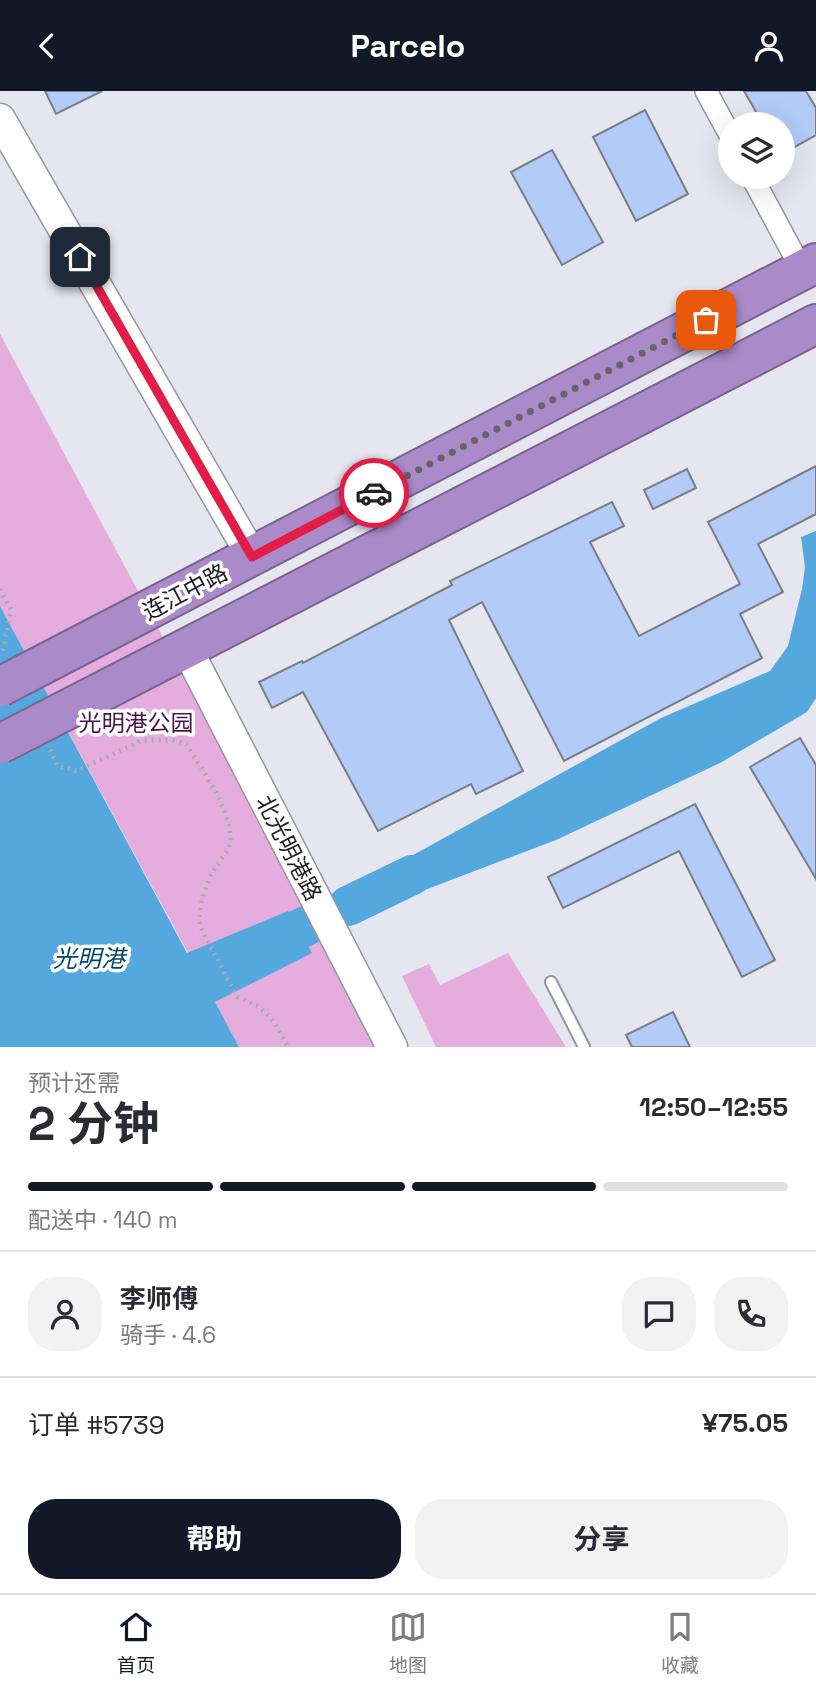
<!DOCTYPE html>
<html lang="zh">
<head>
<meta charset="utf-8">
<style>
  :root { --surface:#fff; --page:#f2f2f3; --text:#2b2b33; --muted:#7c7c81; --line:#e1e1e2; --accent:#111827 }
  body { margin:0; font-family:"Space Grotesk","Noto Sans SC",sans-serif; background:var(--page); color:var(--text); height:100vh; display:flex; flex-direction:column; font-size:26px; white-space:nowrap }
  * { box-sizing:border-box; margin:0 }
  p { font-size:23px; color:var(--muted) }
  .icon { flex:none; width:38px; height:38px; fill:none; stroke:currentColor; stroke-width:2; stroke-linecap:round; stroke-linejoin:round }
  .map { position:relative; height:956px; overflow:hidden }
  .drawer { display:flex; flex-direction:column; background:var(--surface); flex:1 }
  .drawer>* { flex:none }
  .tools { position:absolute; left:718px; top:21px; display:grid; gap:14px }
  .tools a { display:grid; place-items:center; width:77px; height:77px; border-radius:50%; background:var(--surface); box-shadow:0 7px 28px #0002; font-size:35px }
  .pin { position:absolute; display:grid; place-items:center; width:60px; height:60px; color:#fff; margin:-30px; border-radius:14px; box-shadow:0 4px 10px #0006 }
  .courier { position:absolute; display:grid; place-items:center; width:70px; height:70px; margin:-35px; border:5px solid #e11d48; border-radius:50%; background:#fff; color:#222; box-shadow:0 2px 9px #0007 }
  .overview em { font-style:normal; font-weight:700 }
  .overview div { display:flex; flex-direction:column-reverse }
  .overview { display:flex; align-items:center; justify-content:space-between; height:119px; padding:0 28px }
  h1 { font-size:46px; font-weight:700; line-height:52px }
  .bar { display:grid; grid-template-columns:repeat(4,1fr); gap:10px 7px; align-content:center; height:84px; padding:0 28px }
  .bar i { height:9px; border-radius:5px; background:var(--line) }
  .bar .current { background:var(--accent) }
  .bar p { grid-column:span 4 }
  .line { display:flex; align-items:center; gap:18px; padding:0 28px; border-top:2px solid var(--line) }
  .line div { flex:1 }
  .round { display:grid; place-items:center; flex:none; width:74px; height:74px; border-radius:28px; background:var(--page) }
  .primary-button { display:flex; gap:14px; margin-top:auto; padding:14px 28px }
  .primary-button a { flex:1; height:80px; border-radius:28px; background:var(--accent); color:#fff; font-size:28px; font-weight:700; line-height:80px; text-align:center }
  .primary-button a+a { background:var(--page); color:var(--text) }
  header { display:flex; justify-content:space-between; align-items:center; height:91px; padding:0 28px; background:var(--accent); color:#fff; font-size:32px; font-weight:700 }
  .tab-bar { display:flex; justify-content:space-around; align-items:center; height:98px; border-top:2px solid var(--line); background:var(--surface); font-size:19px; color:var(--muted) }
  .tab-bar a { display:grid; justify-items:center; gap:4px }
  .tab-bar .current { color:var(--accent) }
  .map>svg:first-child { display:block }
  .green { fill:#e4addd }
  .water { fill:#55a8de }
  .lines { fill:none; stroke-linecap:round; stroke-linejoin:round }
  .river { stroke:#55a8de; stroke-width:40 }
  .building { fill:#b2cbf7; stroke:#797e87; stroke-width:2 }
  .lane-casing { stroke:#95969f; stroke-width:14 }
  .street-casing { stroke:#95969f; stroke-width:24 }
  .secondary-casing { stroke:#95969f; stroke-width:33 }
  .highway-casing { stroke:#79648e; stroke-width:42 }
  .path { stroke:#a9a9b2; stroke-width:4.5; stroke-dasharray:2 5; stroke-linecap:butt }
  .lane { stroke:#fff; stroke-width:10 }
  .street { stroke:#fff; stroke-width:21 }
  .secondary { stroke:#fff; stroke-width:30 }
  .highway { stroke:#aa8ac8; stroke-width:38 }
  .highway-bridge-casing { stroke:#79648e; stroke-width:42; stroke-linecap:butt }
  .highway-bridge { stroke:#aa8ac8; stroke-width:38 }
  .done { stroke:#64646a; stroke-width:7; stroke-dasharray:0 12.6 }
  .route { stroke:#e11d48; stroke-width:9 }
  .labels { text-anchor:middle; dominant-baseline:central; stroke-width:7; stroke-linejoin:round; paint-order:stroke }
  .street-label { font-size:23px; fill:#1e1e22; stroke:#fff }
  .park-label { font-size:23px; fill:#4c1049; stroke:#fff }
  .water-label { font-size:24px; font-style:italic; fill:#00476b; stroke:#fff }
</style>
</head>
<body>
<header><svg class="icon" aria-label="back" viewBox="0 0 24 24"><path d="M15 5l-7 7 7 7"/></svg>Parcelo<svg class="icon" aria-label="person" viewBox="0 0 24 24"><circle cx="12" cy="8" r="4"/><path d="M4 21q1-7 8-7t8 7"/></svg></header>
<div class="map">
<svg width="816" height="956" viewBox="0 0 816 956">
  <rect width="100%" height="100%" fill="#e6e6f1"/>
  <!-- green -->
  <g class="green">
    <path d="M0 243 297 796 380 956H239L0 515Z"/>
    <path d="M508 862 566 956H436L402 885 429 873 440 894Z"/>
  </g>
  <!-- water -->
  <g class="water">
    <path d="M816 440V607L807 621 720 672 556 749 383 815 363 807 368 789 661 627 770 580 788 555 802 498 805 476 801 446Z"/>
    <path d="M0 515 187 862 288 820 312 862 215 911 239 956H0Z"/>
  </g>
  <g class="lines">
    <!-- river -->
    <g class="river">
      <path d="M348 815 412 784"/>
      <path d="M248 861 306 835"/>
    </g>
  </g>
  <!-- building -->
  <g class="building">
    <path d="M45 0H102L56 23Z"/>
    <path d="M744 0H806L816 17V44L782 63V33H763Z"/>
    <path d="M645 19 688 103 636 130 593 46Z"/>
    <path d="M552 59 603 151 562 174 511 81Z"/>
    <path d="M816 375V423L758 453 783 501 740 523 762 567 564 670 482 511 449 529 523 680 476 703 471 693 378 740 303 601 272 617 259 591 302 570 303 572 452 494 450 490 612 411 624 435 590 451 639 545 740 493 708 431Z"/>
    <path d="M687 378 696 397 653 418 644 399Z"/>
    <path d="M800 647 816 674V788L750 676Z"/>
    <path d="M695 713 775 869 742 886 679 760 563 817 548 786Z"/>
    <path d="M673 921 690 956H632L626 944Z"/>
  </g>
  <g class="lines">
    <defs>
      <path id="lane" d="M551 891 584 956"/>
      <g id="street">
        <path d="M706 0 730 44"/>
        <path d="M752 86 802 179"/>
      </g>
      <g id="secondary">
        <path d="M0 28 252 465"/>
        <path d="M187 558 392 956"/>
      </g>
      <g id="highway">
        <path d="M21 585 816 172"/>
        <path d="M43 631 816 233"/>
      </g>
    </defs>
    <!-- lane casing -->
    <use href="#lane" class="lane-casing"/>
    <!-- street casing -->
    <use href="#street" class="street-casing"/>
    <!-- secondary casing -->
    <use href="#secondary" class="secondary-casing"/>
    <!-- highway casing -->
    <use href="#highway" class="highway-casing"/>
    <!-- path -->
    <g class="path">
      <path d="M0 498 11 519 2 564"/>
      <path d="M50 659 58 675 76 680 143 649H172L186 653C201 677 238 728 229 756 226 762 221 769 217 774 206 793 198 813 200 835L237 906C268 917 274 929 288 956"/>
    </g>
    <!-- lane -->
    <use href="#lane" class="lane"/>
    <!-- street -->
    <use href="#street" class="street"/>
    <!-- secondary -->
    <use href="#secondary" class="secondary"/>
    <!-- highway -->
    <use href="#highway" class="highway"/>
    <defs>
      <g id="highway-bridge">
        <path d="M0 596 21 585"/>
        <path d="M0 653 43 631"/>
      </g>
    </defs>
    <!-- highway-bridge casing -->
    <use href="#highway-bridge" class="highway-bridge-casing"/>
    <!-- highway-bridge -->
    <use href="#highway-bridge" class="highway-bridge"/>
  </g>
  <g class="lines">
    <!-- done -->
    <path class="done" d="M374 402 706 229"/>
    <!-- route -->
    <path class="route" d="M80 166 252 466 374 402"/>
  </g>
  <g class="labels">
    <!-- street labels -->
    <g class="street-label">
      <text transform="translate(185 501) rotate(-28)">连江中路</text>
      <text transform="translate(289 757) rotate(63)">北光明港路</text>
    </g>
    <!-- park labels -->
    <g class="park-label">
      <text x="136" y="632">光明港公园</text>
    </g>
    <!-- water labels -->
    <g class="water-label">
      <text x="89" y="867">光明港</text>
    </g>
  </g>
</svg>
<div class="tools">
<a><svg class="icon" aria-label="layers" viewBox="0 0 24 24"><path d="M12 4l9 5-9 5-9-5zM3 14l9 5 9-5"/></svg></a>
</div>
<div class="pin" style="left:706px;top:229px;background:#ea580c"><svg class="icon" aria-label="bag" viewBox="0 0 24 24"><path d="M5 8h14l-1 12H6zM9 8a3 3 0 0 1 6 0"/></svg></div>
<div class="pin" style="left:80px;top:166px;background:#1f2937"><svg class="icon" aria-label="home" viewBox="0 0 24 24"><path d="M3 11l9-7 9 7M6 9v11h12V9"/></svg></div>
<div class="courier" style="left:374px;top:402px"><svg class="icon" aria-label="car" viewBox="0 0 24 24"><path d="M5 17H2v-5l4-1 3-4h7l3 4 3 1v5h-3M9 17h6M6 11h13"/><circle cx="7" cy="17" r="2"/><circle cx="17" cy="17" r="2"/></svg></div>
</div>
<section class="drawer">
<div class="overview"><div><h1>2 分钟</h1><p>预计还需</p></div><em>12:50–12:55</em></div>
<div class="bar"><i class="current"></i><i class="current"></i><i class="current"></i><i></i><p>配送中 · 140 m</p></div>
<div class="line" style="height:126px"><a class="round"><svg class="icon" aria-label="person" viewBox="0 0 24 24"><circle cx="12" cy="8" r="4"/><path d="M4 21q1-7 8-7t8 7"/></svg></a><div><b>李师傅</b><p>骑手 · 4.6</p></div><a class="round"><svg class="icon" aria-label="chat" viewBox="0 0 24 24"><path d="M4 5h16v11H9l-5 4z"/></svg></a><a class="round"><svg class="icon" aria-label="phone" viewBox="0 0 24 24"><path d="M5 4h4l2 5-3 2q2 4 5 5l2-3 5 2v4C11 20 4 13 5 4z"/></svg></a></div>
<div class="line" style="height:91px"><div>订单 #5739</div><b>¥75.05</b></div>
<div class="primary-button"><a>帮助</a><a>分享</a></div>
</section>
<nav class="tab-bar">
<a class="current"><svg class="icon" aria-label="home" viewBox="0 0 24 24"><path d="M3 11l9-7 9 7M6 9v11h12V9"/></svg>首页</a>
<a><svg class="icon" aria-label="map" viewBox="0 0 24 24"><path d="M3 6l6-2 6 2 6-2v14l-6 2-6-2-6 2zM9 4v14M15 6v14"/></svg>地图</a>
<a><svg class="icon" aria-label="saved" viewBox="0 0 24 24"><path d="M7 4h10v16l-5-4-5 4z"/></svg>收藏</a>
</nav>
</body>
</html>
